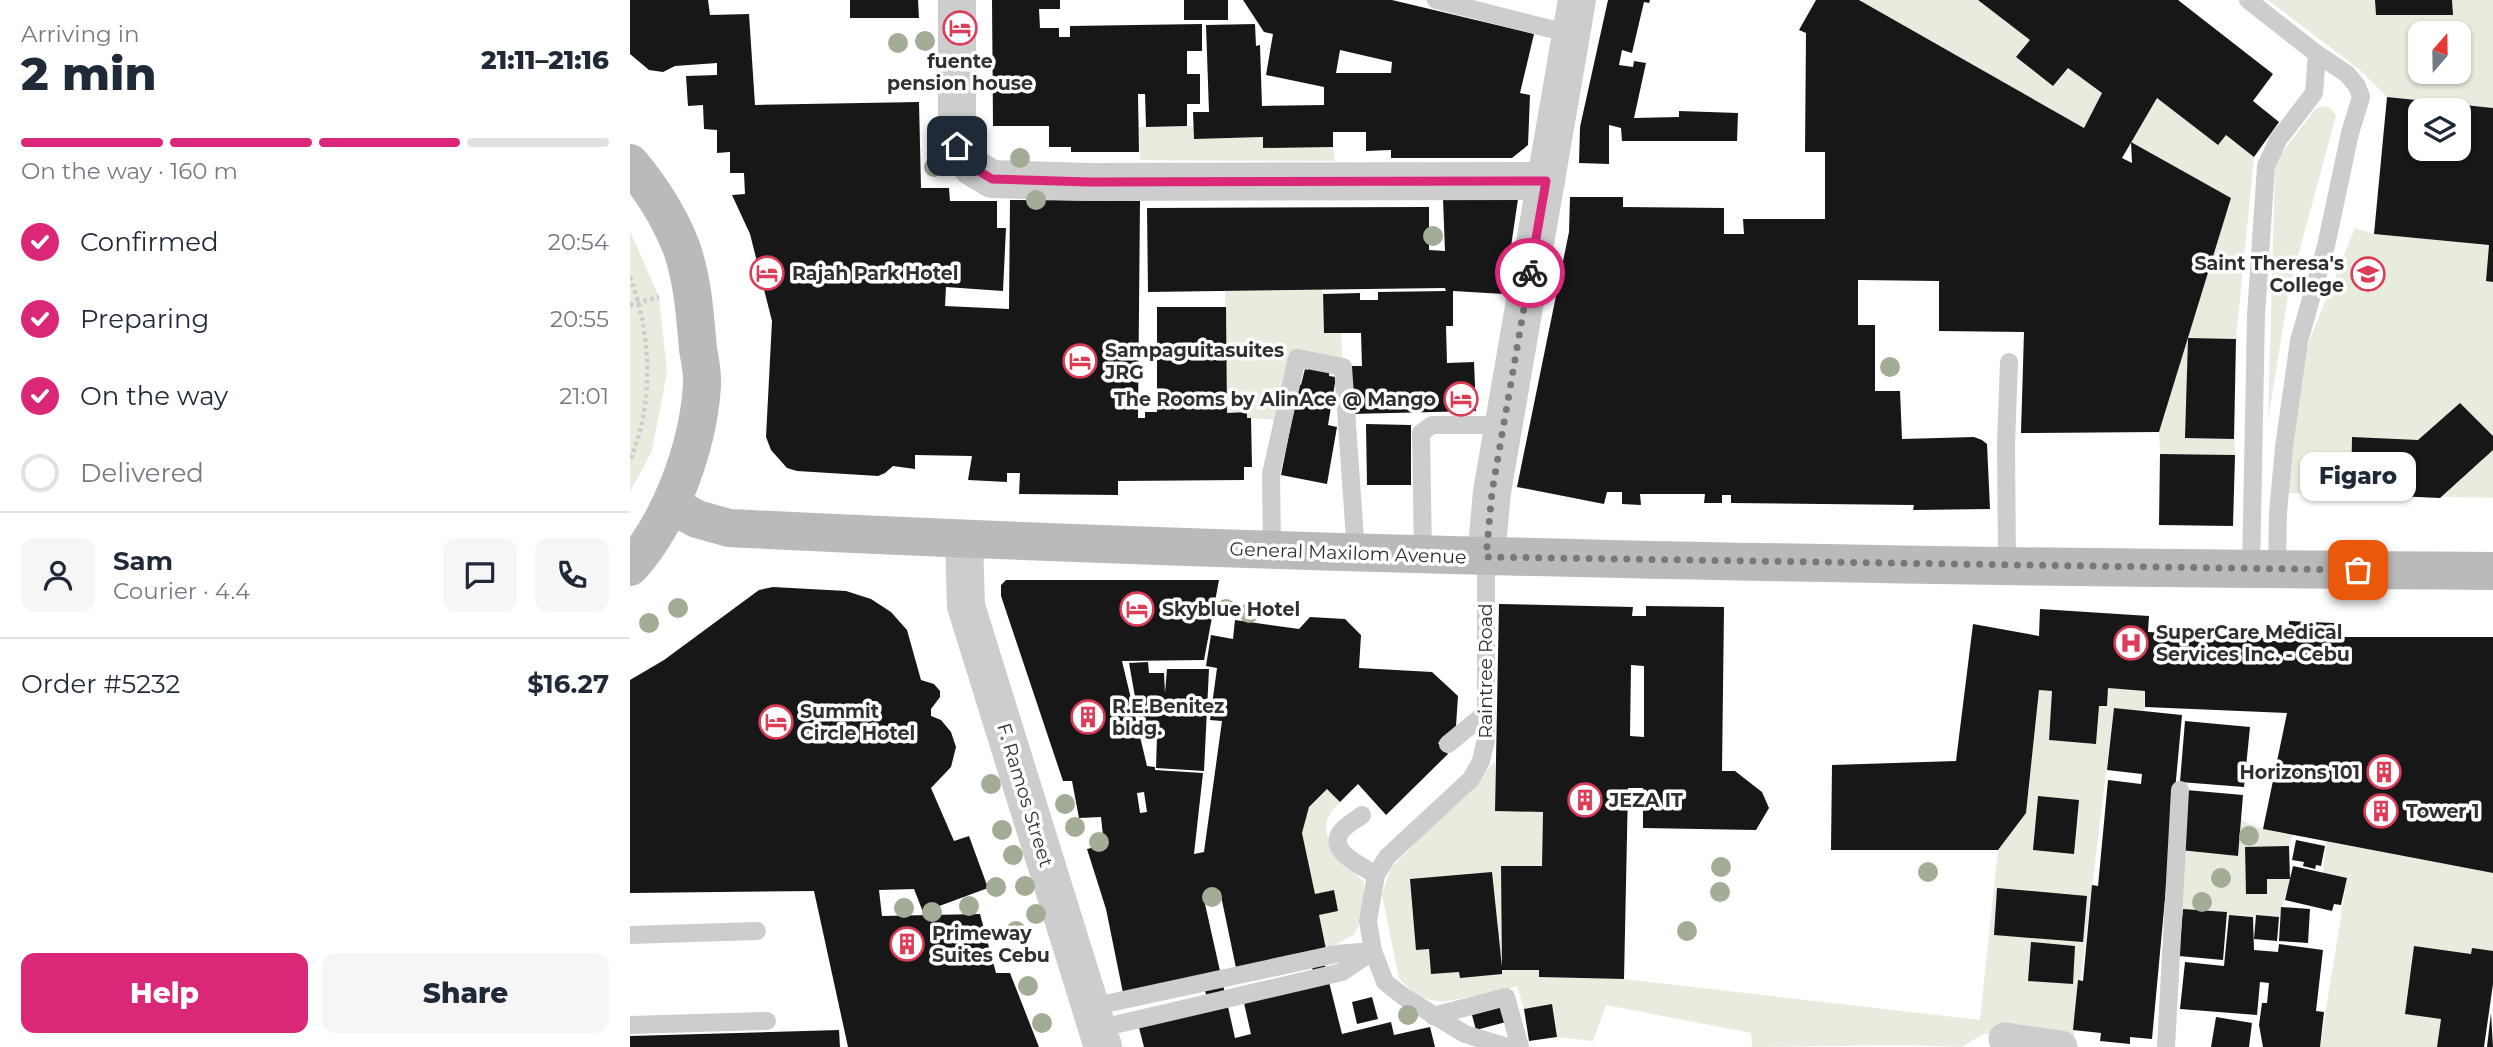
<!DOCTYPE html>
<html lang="en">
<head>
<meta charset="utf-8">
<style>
  :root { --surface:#fff; --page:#f6f6f7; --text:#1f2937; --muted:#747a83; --line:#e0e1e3; --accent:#db2777 }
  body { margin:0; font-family:Montserrat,sans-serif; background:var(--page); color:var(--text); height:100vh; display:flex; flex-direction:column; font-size:26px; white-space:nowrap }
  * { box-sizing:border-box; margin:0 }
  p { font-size:23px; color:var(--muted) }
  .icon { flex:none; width:38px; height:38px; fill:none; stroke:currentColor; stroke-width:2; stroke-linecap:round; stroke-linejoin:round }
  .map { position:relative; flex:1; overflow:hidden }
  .sheet { display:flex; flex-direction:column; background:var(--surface); width:630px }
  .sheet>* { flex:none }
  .needle { width:46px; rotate:20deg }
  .fabs { position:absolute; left:1778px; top:21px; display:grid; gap:14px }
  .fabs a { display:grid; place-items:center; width:63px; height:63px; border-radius:14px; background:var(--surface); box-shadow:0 2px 5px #0004; font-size:35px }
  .pin { position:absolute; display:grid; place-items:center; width:60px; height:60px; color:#fff; margin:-30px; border-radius:14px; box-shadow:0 4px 10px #0006 }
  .courier { position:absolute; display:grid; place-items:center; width:70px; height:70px; margin:-35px; border:5px solid #db2777; border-radius:50%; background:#fff; color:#222; box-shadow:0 2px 9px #0007 }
  .bubble { position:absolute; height:49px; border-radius:14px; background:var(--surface); box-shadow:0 2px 5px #0004; font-size:23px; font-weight:800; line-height:49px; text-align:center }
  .head em { font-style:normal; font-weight:800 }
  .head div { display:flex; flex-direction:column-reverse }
  .head { display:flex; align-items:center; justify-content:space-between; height:119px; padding:0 21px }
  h1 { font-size:46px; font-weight:800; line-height:52px }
  .bar { display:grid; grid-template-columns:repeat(4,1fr); gap:10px 7px; align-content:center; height:84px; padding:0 21px }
  .bar i { height:9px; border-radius:5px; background:var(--line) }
  .bar .current { background:var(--accent) }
  .bar p { grid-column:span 4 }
  .line { display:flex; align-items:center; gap:18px; padding:0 21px; border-top:2px solid var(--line) }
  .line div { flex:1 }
  .round { display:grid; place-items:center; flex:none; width:74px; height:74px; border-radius:14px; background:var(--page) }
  ol { padding:0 21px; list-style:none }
  li { display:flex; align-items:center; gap:21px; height:77px }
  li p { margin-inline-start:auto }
  li .icon { padding:7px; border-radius:50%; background:var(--accent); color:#fff; stroke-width:4 }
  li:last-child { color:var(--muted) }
  li i { width:38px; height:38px; border:4px solid var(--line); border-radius:50% }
  .button { display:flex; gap:14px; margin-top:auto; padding:14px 21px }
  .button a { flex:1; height:80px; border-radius:14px; background:var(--accent); color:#fff; font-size:28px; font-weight:800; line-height:80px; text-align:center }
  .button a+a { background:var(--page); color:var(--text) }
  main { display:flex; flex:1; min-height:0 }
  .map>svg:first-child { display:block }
  .green { fill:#e7ecdf; fill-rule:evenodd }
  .building { fill:#171717; fill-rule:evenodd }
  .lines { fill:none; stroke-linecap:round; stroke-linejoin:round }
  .path { stroke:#cdcdcd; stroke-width:4.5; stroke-dasharray:3.5 3.5; stroke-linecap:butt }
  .service { stroke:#cdcdcd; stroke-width:18 }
  .minor { stroke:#cdcdcd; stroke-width:33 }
  .tertiary { stroke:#cdcdcd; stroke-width:38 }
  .secondary { stroke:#bababa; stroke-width:38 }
  .tree { fill:#a3ad95 }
  .done { stroke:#787878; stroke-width:7; stroke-dasharray:0 12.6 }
  .route { stroke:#db2777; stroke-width:9 }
  .labels { text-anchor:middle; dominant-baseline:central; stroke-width:7; stroke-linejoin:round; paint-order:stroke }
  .poi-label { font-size:19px; font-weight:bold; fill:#303030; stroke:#fff; text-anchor:start }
  .street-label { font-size:19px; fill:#303030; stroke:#fff }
</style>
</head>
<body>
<main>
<section class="sheet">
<div class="head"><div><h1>2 min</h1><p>Arriving in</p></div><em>21:11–21:16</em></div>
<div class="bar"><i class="current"></i><i class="current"></i><i class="current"></i><i></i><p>On the way · 160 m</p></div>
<ol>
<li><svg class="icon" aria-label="check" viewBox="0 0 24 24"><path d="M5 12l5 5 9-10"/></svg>Confirmed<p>20:54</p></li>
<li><svg class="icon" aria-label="check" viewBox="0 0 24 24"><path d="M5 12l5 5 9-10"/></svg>Preparing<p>20:55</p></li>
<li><svg class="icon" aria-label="check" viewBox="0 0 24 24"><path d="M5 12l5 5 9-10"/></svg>On the way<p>21:01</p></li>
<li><i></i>Delivered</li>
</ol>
<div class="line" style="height:126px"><a class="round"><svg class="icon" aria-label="person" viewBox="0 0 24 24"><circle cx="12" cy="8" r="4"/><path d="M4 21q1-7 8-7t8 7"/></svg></a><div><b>Sam</b><p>Courier · 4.4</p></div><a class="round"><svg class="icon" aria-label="chat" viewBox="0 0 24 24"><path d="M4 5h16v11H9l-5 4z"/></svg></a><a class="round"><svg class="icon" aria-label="phone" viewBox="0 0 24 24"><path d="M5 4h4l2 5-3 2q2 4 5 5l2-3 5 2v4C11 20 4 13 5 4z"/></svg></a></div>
<div class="line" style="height:91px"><div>Order #5232</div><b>$16.27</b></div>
<div class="button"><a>Help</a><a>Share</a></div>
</section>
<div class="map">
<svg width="1863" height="1047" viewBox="0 0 1863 1047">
  <rect width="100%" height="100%" fill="#fff"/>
  <!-- green -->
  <g class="green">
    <path d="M1233 0H1350L1472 93 1454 128 1231 1Z"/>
    <path d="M1638 0H1745L1746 15H1822V0H1863V108L1757 97 1730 70ZM1790 33H1829V72H1790Z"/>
    <path d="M1527 98 1588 144 1596 135 1624 157 1606 339H1558L1556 437 1604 439 1605 455 1530 454 1529 432 1601 198 1501 142Z"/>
    <path d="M1694 106 1701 108 1706 116 1659 289 1638 421 1645 168 1650 155 1686 108Z"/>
    <path d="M564 126 565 139 633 137V148L703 147 705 161 510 160 509 127Z"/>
    <path d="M1725 228 1744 234 1859 245 1856 281 1863 282V498L1657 493 1669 366Z"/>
    <path d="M0 231 29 297 37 372 22 451 0 492Z"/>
    <path d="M692 289 694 333H711L713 367 667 359 653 420 617 418V412L597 413 595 291Z"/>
    <path d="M1478 688 1515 691 1514 711 1484 708 1444 1036 1353 1034 1332 1047 1272 1045 1122 1047 1121 1033 976 1005 963 1041 927 1037 922 1005 894 1009 887 986 871 991 812 1002 787 997 769 978 752 895 760 869 865 761V811L913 812 909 977 994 979 1350 1020 1368 850 1396 813 1409 690 1422 691 1419 740 1466 744 1469 706H1477Z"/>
    <path d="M697 789 710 802C706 806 701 811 699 816 686 838 719 869 734 882V915L724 935 696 949 689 915 708 911 704 890 685 894 672 833 679 807Z"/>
    <path d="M1611 820 1633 829 1663 834 1659 846 1615 848 1616 894H1637V879H1660L1649 917 1599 915 1597 912 1553 909 1550 850 1608 856Z"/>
    <path d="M1696 841 1863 873V951L1841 954 1784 946 1775 1014 1811 1019 1807 1047H1690L1717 879 1693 873Z"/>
  </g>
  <!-- building -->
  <g class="building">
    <path d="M0 0H78L80 15 119 14 125 105 289 102 291 188H319L320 201H367V228H376L373 291 316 287 315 306 379 309 380 200 510 201 508 418H515V412H527V307H596L597 413 617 412V418H621L622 467H614V480L488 481V495L389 494 390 473H377V482L338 480 342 456 285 455V469L263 466 255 473 248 476 167 471 157 468 141 450 136 437 142 321 120 234 102 195 115 194 114 173H100V152L87 153V130L74 129 73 105 58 106 56 76 87 75V63L45 66 33 72 19 70 0 54Z"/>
    <path d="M220 0H288L289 18H220Z"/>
    <path d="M362 0H430V9H409L410 28H429V37H440V26L572 24V51H557V74H570V104H557V126L516 127 515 94H508L509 152H441V147H419V126H363Z"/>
    <rect x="554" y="0" width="44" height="20"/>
    <path d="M613 0H762L904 34 890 93 900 95 898 145 882 158H761V150L736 151V132H703V147L633 148V137L564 139 563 112H579L576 25 625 24 626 46 630 45 632 106 694 105V87L636 75 643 34 634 32ZM710 50 762 62 761 73H706Z"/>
    <path d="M978 0H1020L1019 3 1014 2 1002 53 992 50 989 65 1003 67 1004 61 1016 63 1004 118 1049 117V111L1108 113 1107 141H992L991 128 979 125V164L949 163 950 127Z"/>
    <path d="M1186 0H1229L1454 128 1472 93 1438 68 1423 86 1386 57 1400 40 1348 0H1548L1643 74 1623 101 1649 122 1624 157 1596 135 1588 145 1527 98 1492 158 1502 163 1501 142 1601 198 1529 432 1391 433 1394 332 1309 331V281L1228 280V325H1245V391H1270L1272 439 1344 437 1352 440 1357 444 1360 509 1283 510 1284 505 1101 503V495H1092V503H1074L1075 494H1010L1011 505 992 504V492H977L974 504 887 487 939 232 940 197H993V207L1094 208V234H1114L1113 219H1195V152H1175L1176 33 1169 30Z"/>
    <path d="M1745 0H1822L1823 15H1746Z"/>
    <path d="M1757 97 1863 108V282L1856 281 1859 245 1744 234ZM1790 110H1829V149H1790Z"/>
    <path d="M813 199H888L874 294 823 291V326H816L817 363 844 362 846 411 720 414 718 366H732L731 333H694L693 294 730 293V300H748V292L816 291 815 288 518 292 517 208 799 207V250L815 251Z"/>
    <path d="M1558 338 1606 339 1604 439 1555 438Z"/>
    <path d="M679 364 700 368 699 376 706 377 698 425 707 427 697 484 651 475 669 384 671 385 675 369 678 370Z"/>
    <path d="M1830 403 1863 436V450L1810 498 1721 494 1722 437 1788 440Z"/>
    <path d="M736 424 781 425V485H737Z"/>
    <path d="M1530 454 1605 455 1603 526 1529 525Z"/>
    <path d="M376 580H589L574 660 492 661 517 766 525 767V770L573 773 564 854 574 852 592 721 580 720 587 668 576 666 581 635 603 639 605 620 669 629 680 617 715 619 731 635 729 668 802 672 828 696 826 726 808 743 818 754 756 815 728 784 710 802 697 789 679 807 672 833 685 894 704 890 708 911 689 915 696 949 691 950 712 1034 761 1022 764 1035 800 1027 805 1047H514L508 1024 579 1007 572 978 493 993 476 909 457 849 474 845 471 817 449 818 442 781H433L371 596V585ZM514 792 517 812 510 813 507 793ZM590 891 606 968 679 953 686 986 614 1003 621 1034 605 1038 573 895Z"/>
    <path d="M143 587 216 591 241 599 261 612 277 630 291 680 304 684 310 691V697L301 709V716L311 720 321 732 326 747 321 767 301 788 324 841 339 836 358 888 293 912 284 889 249 890 252 916 350 914 366 973H380L409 1047H218L184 891 0 893V680L34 660 129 590Z"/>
    <path d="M869 604 1003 607 1002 616H1016V606L1094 607 1092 771H1105L1132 792 1139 808 1126 830 1013 828V788H998L994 979 909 977V970H872V974L830 978 829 972 801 974 799 949 786 950 780 879 862 872 872 967 871 866H912L913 812 865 811ZM1001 665 1014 666V737L1000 736Z"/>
    <path d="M1410 609 1519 616 1518 632 1658 639 1659 621 1704 623V637H1863V873L1633 829 1657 713 1515 707V691L1478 688 1477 706H1469L1466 744 1419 740 1422 691 1409 690 1396 813 1368 850H1201L1202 765 1326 761 1343 624 1409 636Z"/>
    <path d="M518 662 519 673H534L535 693 537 669H579L574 771 526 768 527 736H512L499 663Z"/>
    <path d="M1484 708 1552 715 1522 1039 1500 1037V1044L1470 1041 1471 1033 1443 1030 1448 980 1453 981 1462 885 1468 886 1478 780 1511 784 1512 774 1477 770Z"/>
    <path d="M1555 721 1620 727 1614 787 1550 782Z"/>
    <path d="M1556 790 1613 795 1608 856 1550 850Z"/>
    <path d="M1408 796 1449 800 1444 854 1403 850Z"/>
    <path d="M1666 840 1695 846 1691 866 1686 865 1685 869 1673 866 1674 862 1662 860Z"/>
    <path d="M1659 846 1660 879H1637V894H1616L1615 847Z"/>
    <path d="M1663 866 1717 878 1711 905 1704 904 1702 911 1655 900Z"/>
    <path d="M1367 888 1457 896 1453 942 1364 935Z"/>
    <path d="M1651 907 1680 909 1678 943 1649 941Z"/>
    <path d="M1553 909 1597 912 1593 960 1549 956Z"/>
    <path d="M1599 915 1623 917 1624 950 1648 952 1649 944 1693 950 1686 1011 1694 1012 1690 1047H1633L1629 1025 1632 1003H1637L1639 983 1630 982 1627 1015 1550 1009 1555 962 1594 966Z"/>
    <path d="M1626 915 1649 917 1647 941 1624 939Z"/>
    <path d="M1401 942 1445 946 1443 984 1398 981Z"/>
    <path d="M1784 946 1841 954 1842 948 1863 951V984L1854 1047H1807L1811 1019 1775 1014Z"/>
    <path d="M742 997 748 1019 727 1024 722 1002Z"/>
    <path d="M922 1004 927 1037 899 1041 894 1009Z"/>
    <path d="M871 1007 876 1022 846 1030 842 1015Z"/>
    <path d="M1861 1013 1863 1047H1857Z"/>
    <path d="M1586 1017 1622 1023 1619 1047H1581Z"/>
    <path d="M209 1030 210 1047H0V1036Z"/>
  </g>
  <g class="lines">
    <!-- path -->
    <g class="path">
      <path d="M0 277C22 336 24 403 0 461"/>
      <path d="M0 305 29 297"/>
    </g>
    <!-- service -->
    <g class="service">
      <path d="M806 0 941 34"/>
      <path d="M1618 0 1687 54 1717 74 1727 86 1731 97 1720 133 1696 246 1669 341 1654 447 1648 513 1647 570"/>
      <path d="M642 550 641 474 667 358 713 367 726 553"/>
      <path d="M793 555 791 433 802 425H873"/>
      <path d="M856 557V739L851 761 841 779 757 857 746 875 738 921 743 951 755 982 774 997 835 1034 878 1047"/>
      <path d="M1377 566 1376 444 1379 362"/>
      <path d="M1621 570 1626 315 1636 166 1648 140 1684 93 1687 54"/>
      <path d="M818 744 857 712"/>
      <path d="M732 815C726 820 714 826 710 833 698 852 734 867 746 875"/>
      <path d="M0 935 127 931"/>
      <path d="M461 1007 706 954 743 951"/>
      <path d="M803 1016 876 997 890 1047"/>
      <path d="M0 1025 137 1021"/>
      <path d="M467 1029 712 972 743 951"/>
      <path d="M1536 1047 1550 790"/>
    </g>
    <!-- minor -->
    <path class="minor" d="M1375 1039 1431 1047"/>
    <!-- tertiary -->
    <g class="tertiary">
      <path d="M327 0V146L342 167 362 179 459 182 916 181"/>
      <path d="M334 540 336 606 473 1047"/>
      <path d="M856 557 862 492 947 0"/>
    </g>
    <!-- secondary -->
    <g class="secondary">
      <path d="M0 163C21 188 40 218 52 249 63 282 65 315 68 349 70 361 73 374 72 386 68 446 41 522 0 567"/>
      <path d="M41 505 67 519 99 528C686 557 1275 567 1863 571"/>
    </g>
  </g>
  <!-- trees -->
  <g class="tree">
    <circle cx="295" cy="41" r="10"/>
    <circle cx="268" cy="43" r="10"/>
    <circle cx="390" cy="158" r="10"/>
    <circle cx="304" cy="167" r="10"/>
    <circle cx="406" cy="200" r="10"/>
    <circle cx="803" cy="236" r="10"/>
    <circle cx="1260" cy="367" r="10"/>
    <circle cx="48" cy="608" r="10"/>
    <circle cx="596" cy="609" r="10"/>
    <circle cx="619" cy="613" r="10"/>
    <circle cx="19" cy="623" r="10"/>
    <circle cx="361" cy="784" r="10"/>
    <circle cx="435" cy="804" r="10"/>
    <circle cx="445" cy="827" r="10"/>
    <circle cx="372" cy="830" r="10"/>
    <circle cx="1619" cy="836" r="10"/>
    <circle cx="469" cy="842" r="10"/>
    <circle cx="383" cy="855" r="10"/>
    <circle cx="1091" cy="867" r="10"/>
    <circle cx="1298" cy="872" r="10"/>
    <circle cx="1591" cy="878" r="10"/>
    <circle cx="395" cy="886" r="10"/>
    <circle cx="366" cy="887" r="10"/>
    <circle cx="1090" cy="892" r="10"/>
    <circle cx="582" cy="897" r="10"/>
    <circle cx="1572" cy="902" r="10"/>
    <circle cx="339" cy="906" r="10"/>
    <circle cx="274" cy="908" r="10"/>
    <circle cx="302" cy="912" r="10"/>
    <circle cx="406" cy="914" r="10"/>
    <circle cx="386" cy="931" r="10"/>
    <circle cx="1057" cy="931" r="10"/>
    <circle cx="398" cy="986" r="10"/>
    <circle cx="778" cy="1015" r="10"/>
    <circle cx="412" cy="1023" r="10"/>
  </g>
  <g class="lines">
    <!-- done -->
    <path class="done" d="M900 273 862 492 856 557 1728 570"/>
    <!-- route -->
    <path class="route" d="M327 146 342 167 362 179 459 182 916 181 900 273"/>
  </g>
  <!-- icons -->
  <defs>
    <symbol id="hotel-ring" viewBox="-11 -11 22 22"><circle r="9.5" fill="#fff" stroke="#dd3c57" stroke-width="1.5"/><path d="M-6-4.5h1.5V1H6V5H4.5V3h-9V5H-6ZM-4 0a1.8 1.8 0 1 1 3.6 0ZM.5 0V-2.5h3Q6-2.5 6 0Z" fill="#dd3c57"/></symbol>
    <symbol id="university-ring" viewBox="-11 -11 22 22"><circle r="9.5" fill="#fff" stroke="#dd3c57" stroke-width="1.5"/><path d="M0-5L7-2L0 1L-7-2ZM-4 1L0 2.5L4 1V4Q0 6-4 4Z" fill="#dd3c57"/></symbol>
    <symbol id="hospital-ring" viewBox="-11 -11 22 22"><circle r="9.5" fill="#fff" stroke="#dd3c57" stroke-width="1.5"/><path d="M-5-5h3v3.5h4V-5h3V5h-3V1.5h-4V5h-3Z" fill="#dd3c57"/></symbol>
    <symbol id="building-ring" viewBox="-11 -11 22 22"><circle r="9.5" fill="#fff" stroke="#dd3c57" stroke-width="1.5"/><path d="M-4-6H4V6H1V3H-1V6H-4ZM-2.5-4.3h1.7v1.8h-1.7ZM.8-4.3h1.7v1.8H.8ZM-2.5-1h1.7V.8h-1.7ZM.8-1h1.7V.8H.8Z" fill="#dd3c57"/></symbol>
  </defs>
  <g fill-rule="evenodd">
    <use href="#hotel-ring" x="311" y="9" width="38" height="38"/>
    <use href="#hotel-ring" x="118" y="254" width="38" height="38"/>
    <use href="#university-ring" x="1719" y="255" width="38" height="38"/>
    <use href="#hotel-ring" x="431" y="342" width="38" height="38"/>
    <use href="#hotel-ring" x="812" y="380" width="38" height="38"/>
    <use href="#hotel-ring" x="488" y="590" width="38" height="38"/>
    <use href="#hospital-ring" x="1482" y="624" width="38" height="38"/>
    <use href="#building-ring" x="439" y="698" width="38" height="38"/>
    <use href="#hotel-ring" x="127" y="703" width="38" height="38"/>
    <use href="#building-ring" x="1735" y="753" width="38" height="38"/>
    <use href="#building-ring" x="936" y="781" width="38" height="38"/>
    <use href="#building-ring" x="1732" y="792" width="38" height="38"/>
    <use href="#building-ring" x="258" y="925" width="38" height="38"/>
  </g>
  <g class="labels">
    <!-- poi labels -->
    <g class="poi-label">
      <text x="330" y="61" text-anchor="middle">fuente<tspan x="330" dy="22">pension house</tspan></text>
      <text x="1714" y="263" text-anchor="end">Saint Theresa's<tspan x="1714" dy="22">College</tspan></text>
      <text x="162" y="273">Rajah Park Hotel</text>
      <text x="475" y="350">Sampaguitasuites<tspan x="475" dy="22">JRG</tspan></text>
      <text x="806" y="399" text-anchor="end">The Rooms by AlinAce @ Mango</text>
      <text x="532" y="609">Skyblue Hotel</text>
      <text x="1526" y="632">SuperCare Medical<tspan x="1526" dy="22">Services Inc. - Cebu</tspan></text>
      <text x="482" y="706">R.E.Benitez<tspan x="482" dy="22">bldg.</tspan></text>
      <text x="170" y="711">Summit<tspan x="170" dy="22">Circle Hotel</tspan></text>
      <text x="1730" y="772" text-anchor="end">Horizons 101</text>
      <text x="979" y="800">JEZA IT</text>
      <text x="1776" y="811">Tower 1</text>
      <text x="302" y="933">Primeway<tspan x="302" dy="22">Suites Cebu</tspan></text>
    </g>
    <!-- street labels -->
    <g class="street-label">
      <text transform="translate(718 553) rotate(2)">General Maxilom Avenue</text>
      <text transform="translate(855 671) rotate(-90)">Raintree Road</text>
      <text transform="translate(395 795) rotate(73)">F. Ramos Street</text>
    </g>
  </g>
</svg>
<div class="fabs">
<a><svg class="needle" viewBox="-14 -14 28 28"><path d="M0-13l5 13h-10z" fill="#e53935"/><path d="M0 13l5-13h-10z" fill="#747a83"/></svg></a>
<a><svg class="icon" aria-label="layers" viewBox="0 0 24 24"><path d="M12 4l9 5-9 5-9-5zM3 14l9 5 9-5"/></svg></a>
</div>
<div class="pin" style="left:1728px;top:570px;background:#ea580c"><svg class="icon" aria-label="bag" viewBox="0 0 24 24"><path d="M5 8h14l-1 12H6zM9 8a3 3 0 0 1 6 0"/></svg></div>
<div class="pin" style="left:327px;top:146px;background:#1f2937"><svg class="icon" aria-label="home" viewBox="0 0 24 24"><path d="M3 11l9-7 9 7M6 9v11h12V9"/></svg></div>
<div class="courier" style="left:900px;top:273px"><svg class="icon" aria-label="bike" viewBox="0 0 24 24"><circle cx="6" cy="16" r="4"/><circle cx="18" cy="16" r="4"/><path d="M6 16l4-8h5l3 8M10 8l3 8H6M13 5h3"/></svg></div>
<div class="bubble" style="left:1670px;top:452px;width:116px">Figaro</div>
</div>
</main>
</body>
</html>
